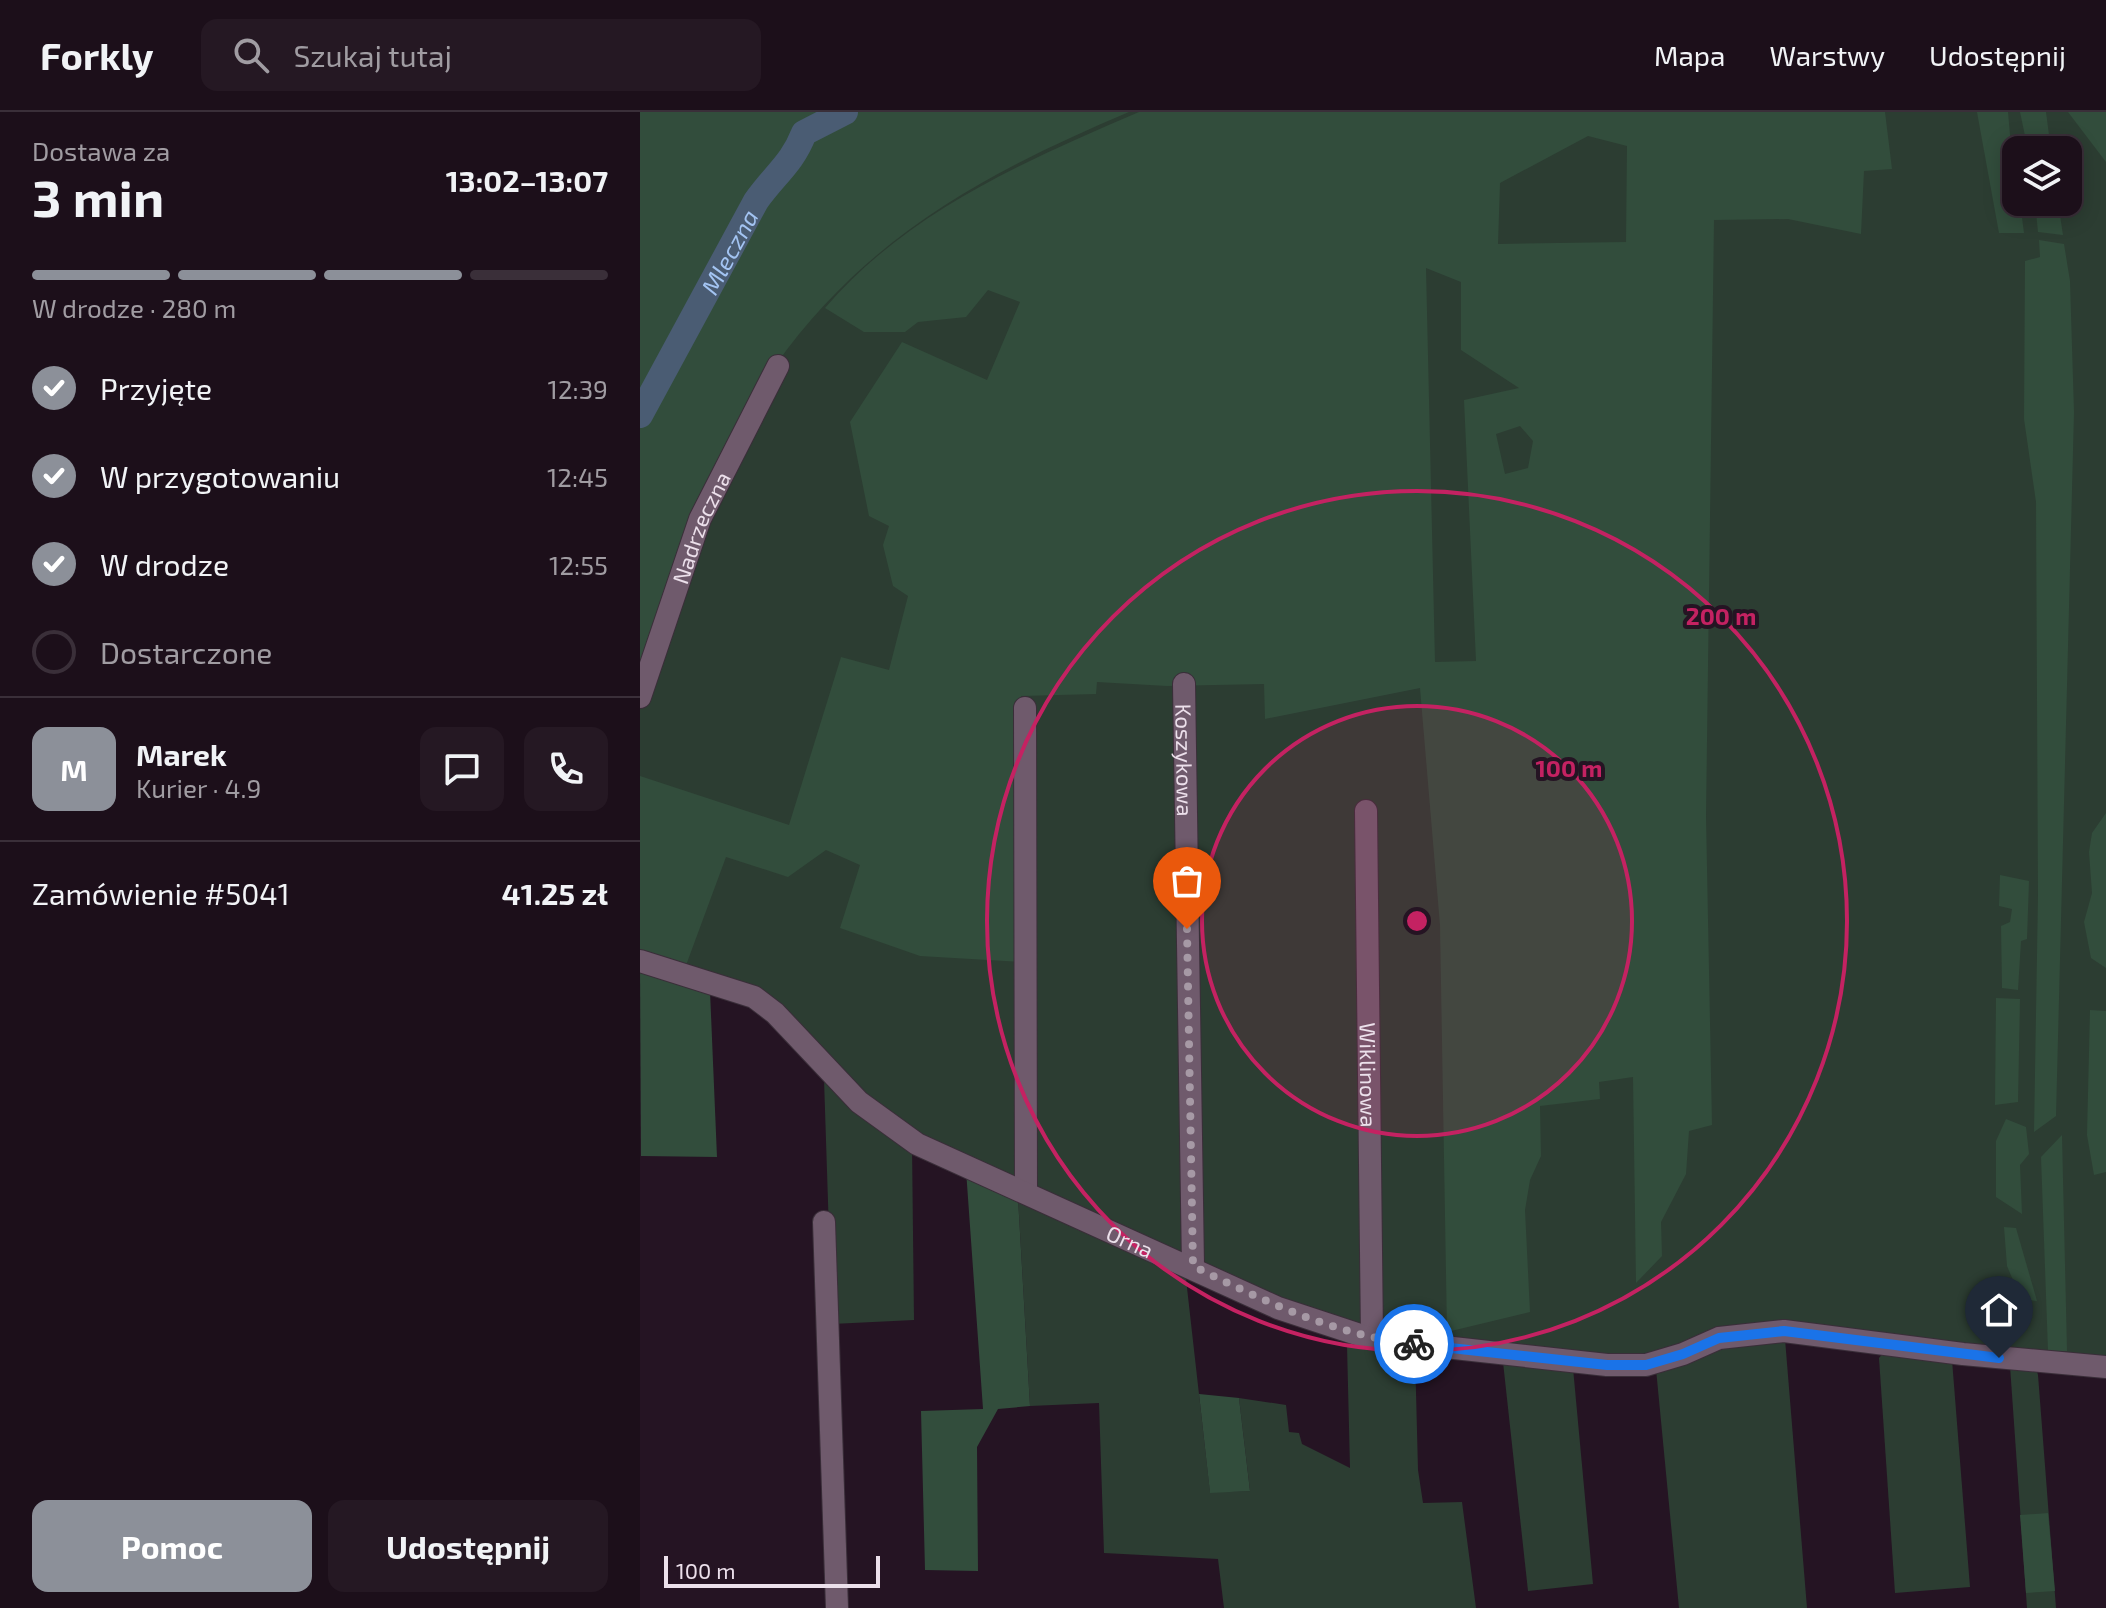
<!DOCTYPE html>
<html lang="pl">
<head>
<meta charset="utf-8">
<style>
  :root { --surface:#1c0f1a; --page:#251823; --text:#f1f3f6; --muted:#a09ca2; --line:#3a2f39; --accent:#8c9099 }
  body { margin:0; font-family:"Exo 2",sans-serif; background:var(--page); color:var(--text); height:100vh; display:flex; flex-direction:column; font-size:30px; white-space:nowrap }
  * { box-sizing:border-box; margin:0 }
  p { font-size:26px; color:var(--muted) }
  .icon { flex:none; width:44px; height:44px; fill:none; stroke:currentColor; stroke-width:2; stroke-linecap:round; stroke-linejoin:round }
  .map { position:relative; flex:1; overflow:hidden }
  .drawer { display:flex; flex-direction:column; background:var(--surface); width:640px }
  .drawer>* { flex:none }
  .fabs { position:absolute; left:1362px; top:24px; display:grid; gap:16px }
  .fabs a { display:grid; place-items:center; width:80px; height:80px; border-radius:16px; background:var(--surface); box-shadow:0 4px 20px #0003,0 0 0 2px var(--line); font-size:40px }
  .scale { position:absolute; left:24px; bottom:20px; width:216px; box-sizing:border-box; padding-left:8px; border:4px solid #ece0eb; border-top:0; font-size:22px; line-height:28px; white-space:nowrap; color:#ece0eb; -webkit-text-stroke:6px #251423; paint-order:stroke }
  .pin { position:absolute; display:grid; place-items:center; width:68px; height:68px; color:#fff; margin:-82px -34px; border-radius:50% 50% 50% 0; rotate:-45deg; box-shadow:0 0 8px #0007 }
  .pin .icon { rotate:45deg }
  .courier { position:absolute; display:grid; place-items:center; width:80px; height:80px; margin:-40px; border:6px solid #1a73e8; border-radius:50%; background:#fff; color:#222; box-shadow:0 2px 10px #0007 }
  .summary em { font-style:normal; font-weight:700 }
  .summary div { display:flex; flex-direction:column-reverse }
  .summary { display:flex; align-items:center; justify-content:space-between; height:136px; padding:0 32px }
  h1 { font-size:52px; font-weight:700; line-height:60px }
  .bar { display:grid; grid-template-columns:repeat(4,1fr); gap:12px 8px; align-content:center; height:96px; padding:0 32px }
  .bar i { height:10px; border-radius:6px; background:var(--line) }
  .bar .active { background:var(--accent) }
  .bar p { grid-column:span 4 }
  .line { display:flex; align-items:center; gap:20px; padding:0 32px; border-top:2px solid var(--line) }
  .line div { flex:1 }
  .round { display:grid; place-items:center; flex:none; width:84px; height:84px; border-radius:16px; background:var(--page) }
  ol { padding:0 32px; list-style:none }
  li { display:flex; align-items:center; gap:24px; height:88px }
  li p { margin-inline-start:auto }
  li .icon { padding:8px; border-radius:50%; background:var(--accent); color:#fff; stroke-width:4 }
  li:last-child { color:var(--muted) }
  li i { width:44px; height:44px; border:4px solid var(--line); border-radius:50% }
  .button { display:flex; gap:16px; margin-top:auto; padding:16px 32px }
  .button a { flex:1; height:92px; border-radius:16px; background:var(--accent); color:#fff; font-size:32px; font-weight:700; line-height:92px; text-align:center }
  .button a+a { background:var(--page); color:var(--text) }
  header { display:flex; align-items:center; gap:48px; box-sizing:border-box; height:112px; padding:0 40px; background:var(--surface); border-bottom:2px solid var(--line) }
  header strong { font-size:38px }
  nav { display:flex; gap:44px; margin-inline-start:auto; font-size:28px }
  .search { width:560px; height:72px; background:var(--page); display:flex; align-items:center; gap:20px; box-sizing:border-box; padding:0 28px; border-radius:16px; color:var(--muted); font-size:30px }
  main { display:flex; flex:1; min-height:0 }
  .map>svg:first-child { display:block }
  .green { fill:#2c3d32; fill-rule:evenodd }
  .forest { fill:#324d3c; fill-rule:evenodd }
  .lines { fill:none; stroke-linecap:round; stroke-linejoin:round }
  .river { stroke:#4a5c73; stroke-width:26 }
  .minor-casing { stroke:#3a2e39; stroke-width:24 }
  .minor { stroke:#6f5a6c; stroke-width:22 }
  .done { stroke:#a699a5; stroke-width:8; stroke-dasharray:0 14.4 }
  .route { stroke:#1a73e8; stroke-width:10 }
  .ring { fill:none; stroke:#c42262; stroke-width:4 }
  .labels { text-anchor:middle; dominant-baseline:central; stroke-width:8; stroke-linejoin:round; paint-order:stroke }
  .street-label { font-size:22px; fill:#ece0eb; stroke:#251423 }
  .water-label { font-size:24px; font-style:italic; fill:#a3c4f2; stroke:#251423 }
  .centre { fill:#c42262; stroke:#251423; stroke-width:4 }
  .ring-label { font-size:24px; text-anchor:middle; font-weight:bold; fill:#c42262; stroke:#251423; stroke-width:8; stroke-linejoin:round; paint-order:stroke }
</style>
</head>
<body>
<header>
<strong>Forkly</strong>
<div class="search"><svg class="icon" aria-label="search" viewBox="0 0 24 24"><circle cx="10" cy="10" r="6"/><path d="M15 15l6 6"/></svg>Szukaj tutaj</div>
<nav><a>Mapa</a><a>Warstwy</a><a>Udostępnij</a></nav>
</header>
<main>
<section class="drawer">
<div class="summary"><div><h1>3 min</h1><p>Dostawa za</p></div><em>13:02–13:07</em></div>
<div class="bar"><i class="active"></i><i class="active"></i><i class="active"></i><i></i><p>W drodze · 280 m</p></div>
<ol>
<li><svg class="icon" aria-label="check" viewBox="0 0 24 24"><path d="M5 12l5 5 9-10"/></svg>Przyjęte<p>12:39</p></li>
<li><svg class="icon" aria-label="check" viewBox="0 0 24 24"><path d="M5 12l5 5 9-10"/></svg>W przygotowaniu<p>12:45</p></li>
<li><svg class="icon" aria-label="check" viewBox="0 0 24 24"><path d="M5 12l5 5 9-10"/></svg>W drodze<p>12:55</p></li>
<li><i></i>Dostarczone</li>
</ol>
<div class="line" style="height:144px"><b class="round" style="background:var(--accent);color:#fff">M</b><div><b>Marek</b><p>Kurier · 4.9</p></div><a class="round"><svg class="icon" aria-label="chat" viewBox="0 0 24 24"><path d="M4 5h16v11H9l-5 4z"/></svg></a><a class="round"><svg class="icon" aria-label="phone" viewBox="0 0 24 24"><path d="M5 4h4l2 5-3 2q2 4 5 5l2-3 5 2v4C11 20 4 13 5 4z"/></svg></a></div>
<div class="line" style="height:104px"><div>Zamówienie #5041</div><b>41.25 zł</b></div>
<div class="button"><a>Pomoc</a><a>Udostępnij</a></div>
</section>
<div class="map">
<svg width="1466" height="1496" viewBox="0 0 1466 1496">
  <rect width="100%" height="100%" fill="#251423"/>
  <!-- green -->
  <g class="green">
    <path d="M0 0H1466V1246L1144 1214 1000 1248 755 1224 644 1192 273 1022 224 987 130 888 0 843ZM1376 38H1428V90H1376Z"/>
    <path d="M184 967 272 1033 274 1208 192 1212Z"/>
    <path d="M378 1086 545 1158 570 1380 610 1379 599 1286 646 1293 649 1320 659 1321 662 1332 710 1356 707 1233 775 1241 778 1358 783 1391 822 1390 836 1496H584L578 1447 464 1441 459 1291 390 1294Z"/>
    <path d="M1145 1227 1167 1496H1039L1016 1257 1077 1237Z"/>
    <path d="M1244 1240 1312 1248 1330 1475 1255 1481 1239 1246Z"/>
    <path d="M863 1250 933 1256 953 1472 888 1479Z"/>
    <path d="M1370 1254 1396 1256 1398 1263 1416 1496H1387Z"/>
  </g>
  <!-- forest -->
  <g class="forest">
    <path d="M0 0H489C347 60 226 125 135 254L0 568Z"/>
    <path d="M499 0H1245L1252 57 1224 59 1221 122 1148 107 1074 108 1066 704 1072 1013 1049 1019 1046 1062 1021 1110 1022 1144 996 1171 993 965 959 970 960 987 900 994 901 1044 890 1068 885 1098 890 1200 807 1220 800 813 780 576 625 607 624 572 527 574 457 570 456 582 381 584 383 850 280 844 200 816 220 753 186 738 148 765 86 745 45 856 0 843V664L149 713 201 545 249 558 268 484 253 474 243 433 249 414 229 404 210 310 262 230 347 268 380 190 348 178 326 205 278 210 265 220H224L185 196C267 100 385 49 499 0ZM948 24 987 34 986 130 858 132 860 71ZM786 156 821 170V238L879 276 824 288 836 549 795 550ZM880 314 893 329 888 356 865 362 856 322Z"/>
    <path d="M1337 0H1368L1376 90H1380L1384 121H1359Z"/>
    <path d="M1380 0H1406L1411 38H1388Z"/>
    <path d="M1428 0H1466V50Z"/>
    <path d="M1395 90H1418L1423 123 1398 120Z"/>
    <path d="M1399 128 1424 132 1430 169 1434 300 1416 1004 1394 1020 1398 783 1396 390 1384 307 1385 149 1400 145Z"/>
    <path d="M1466 701V856L1451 846 1444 810 1452 781 1449 740 1452 721Z"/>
    <path d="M1360 763 1389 769 1387 827 1381 829 1378 878 1362 876 1361 814 1370 810 1372 797 1359 794Z"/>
    <path d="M0 853 70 879 77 1045 1 1044Z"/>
    <path d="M1356 886 1380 887 1378 990 1355 993Z"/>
    <path d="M1450 898 1466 899V1060L1454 1063 1447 1023Z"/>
    <path d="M1366 1007 1386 1015 1389 1042 1380 1053 1382 1102 1356 1085V1029Z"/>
    <path d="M1422 1023 1427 1239H1408L1401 1045Z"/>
    <path d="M326 1058 378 1086 390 1294 358 1297 337 1335 338 1459 285 1458 281 1299 343 1297Z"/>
    <path d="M1364 1115 1376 1116 1397 1189 1381 1187 1367 1154Z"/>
    <path d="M559 1282 599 1286 610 1379 570 1381Z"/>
    <path d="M1408 1401 1415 1479 1386 1481 1380 1403Z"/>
  </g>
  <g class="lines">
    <!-- river -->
    <path class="river" id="s1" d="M0 303 116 89C135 62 152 52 164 21L205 0"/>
    <defs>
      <g id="minor">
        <path id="s2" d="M544 572 553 1154"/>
        <path id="s3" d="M0 585 60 407 138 254"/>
        <path d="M385 596 386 1080"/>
        <path id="s4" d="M726 699 732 1227"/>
        <path id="s5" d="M0 849 114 885 135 901 219 990 277 1032 638 1196 732 1227 967 1253H1006L1043 1242 1079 1226 1144 1219 1323 1242 1466 1255"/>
        <path d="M184 1110 197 1496"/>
      </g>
    </defs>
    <!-- minor casing -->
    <use href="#minor" class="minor-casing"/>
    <!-- minor -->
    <use href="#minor" class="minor"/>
  </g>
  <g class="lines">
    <!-- done -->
    <path class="done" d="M547 817 553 1154C624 1189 694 1223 774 1232"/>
    <!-- route -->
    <path class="route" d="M774 1232 967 1253H1006L1043 1242 1079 1226 1144 1219 1359 1246"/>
  </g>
  <!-- distance rings -->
  <circle cx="777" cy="809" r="215" fill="#c42262" fill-opacity=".12"/>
  <g class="ring">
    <circle cx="777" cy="809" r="215"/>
    <circle cx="777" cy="809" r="430"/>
  </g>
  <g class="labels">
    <!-- street labels -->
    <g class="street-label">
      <text stroke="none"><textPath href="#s3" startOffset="180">Nadrzeczna</textPath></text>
      <text stroke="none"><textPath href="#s2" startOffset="76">Koszykowa</textPath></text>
      <text stroke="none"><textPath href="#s4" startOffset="264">Wiklinowa</textPath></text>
      <text stroke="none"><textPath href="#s5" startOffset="574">Orna</textPath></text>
    </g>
    <!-- water labels -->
    <g class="water-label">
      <text stroke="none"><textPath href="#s1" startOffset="186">Mleczna</textPath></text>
    </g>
  </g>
  <circle cx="777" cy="809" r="12" class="centre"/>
  <g class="ring-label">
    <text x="1081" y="513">200 m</text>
    <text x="929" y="665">100 m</text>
  </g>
</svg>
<div class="fabs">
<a><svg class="icon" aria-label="layers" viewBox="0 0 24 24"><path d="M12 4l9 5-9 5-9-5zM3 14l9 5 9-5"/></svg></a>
</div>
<div class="scale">100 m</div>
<div class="pin" style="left:547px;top:817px;background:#ea580c"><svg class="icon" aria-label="bag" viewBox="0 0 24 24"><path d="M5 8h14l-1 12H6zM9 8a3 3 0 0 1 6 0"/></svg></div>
<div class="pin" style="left:1359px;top:1246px;background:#1f2937"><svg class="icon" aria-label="home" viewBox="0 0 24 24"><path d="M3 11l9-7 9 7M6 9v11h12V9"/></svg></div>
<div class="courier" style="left:774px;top:1232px"><svg class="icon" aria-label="bike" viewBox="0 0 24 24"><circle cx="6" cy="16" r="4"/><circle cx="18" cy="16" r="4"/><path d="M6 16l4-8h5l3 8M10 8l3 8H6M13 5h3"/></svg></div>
</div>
</main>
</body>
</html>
